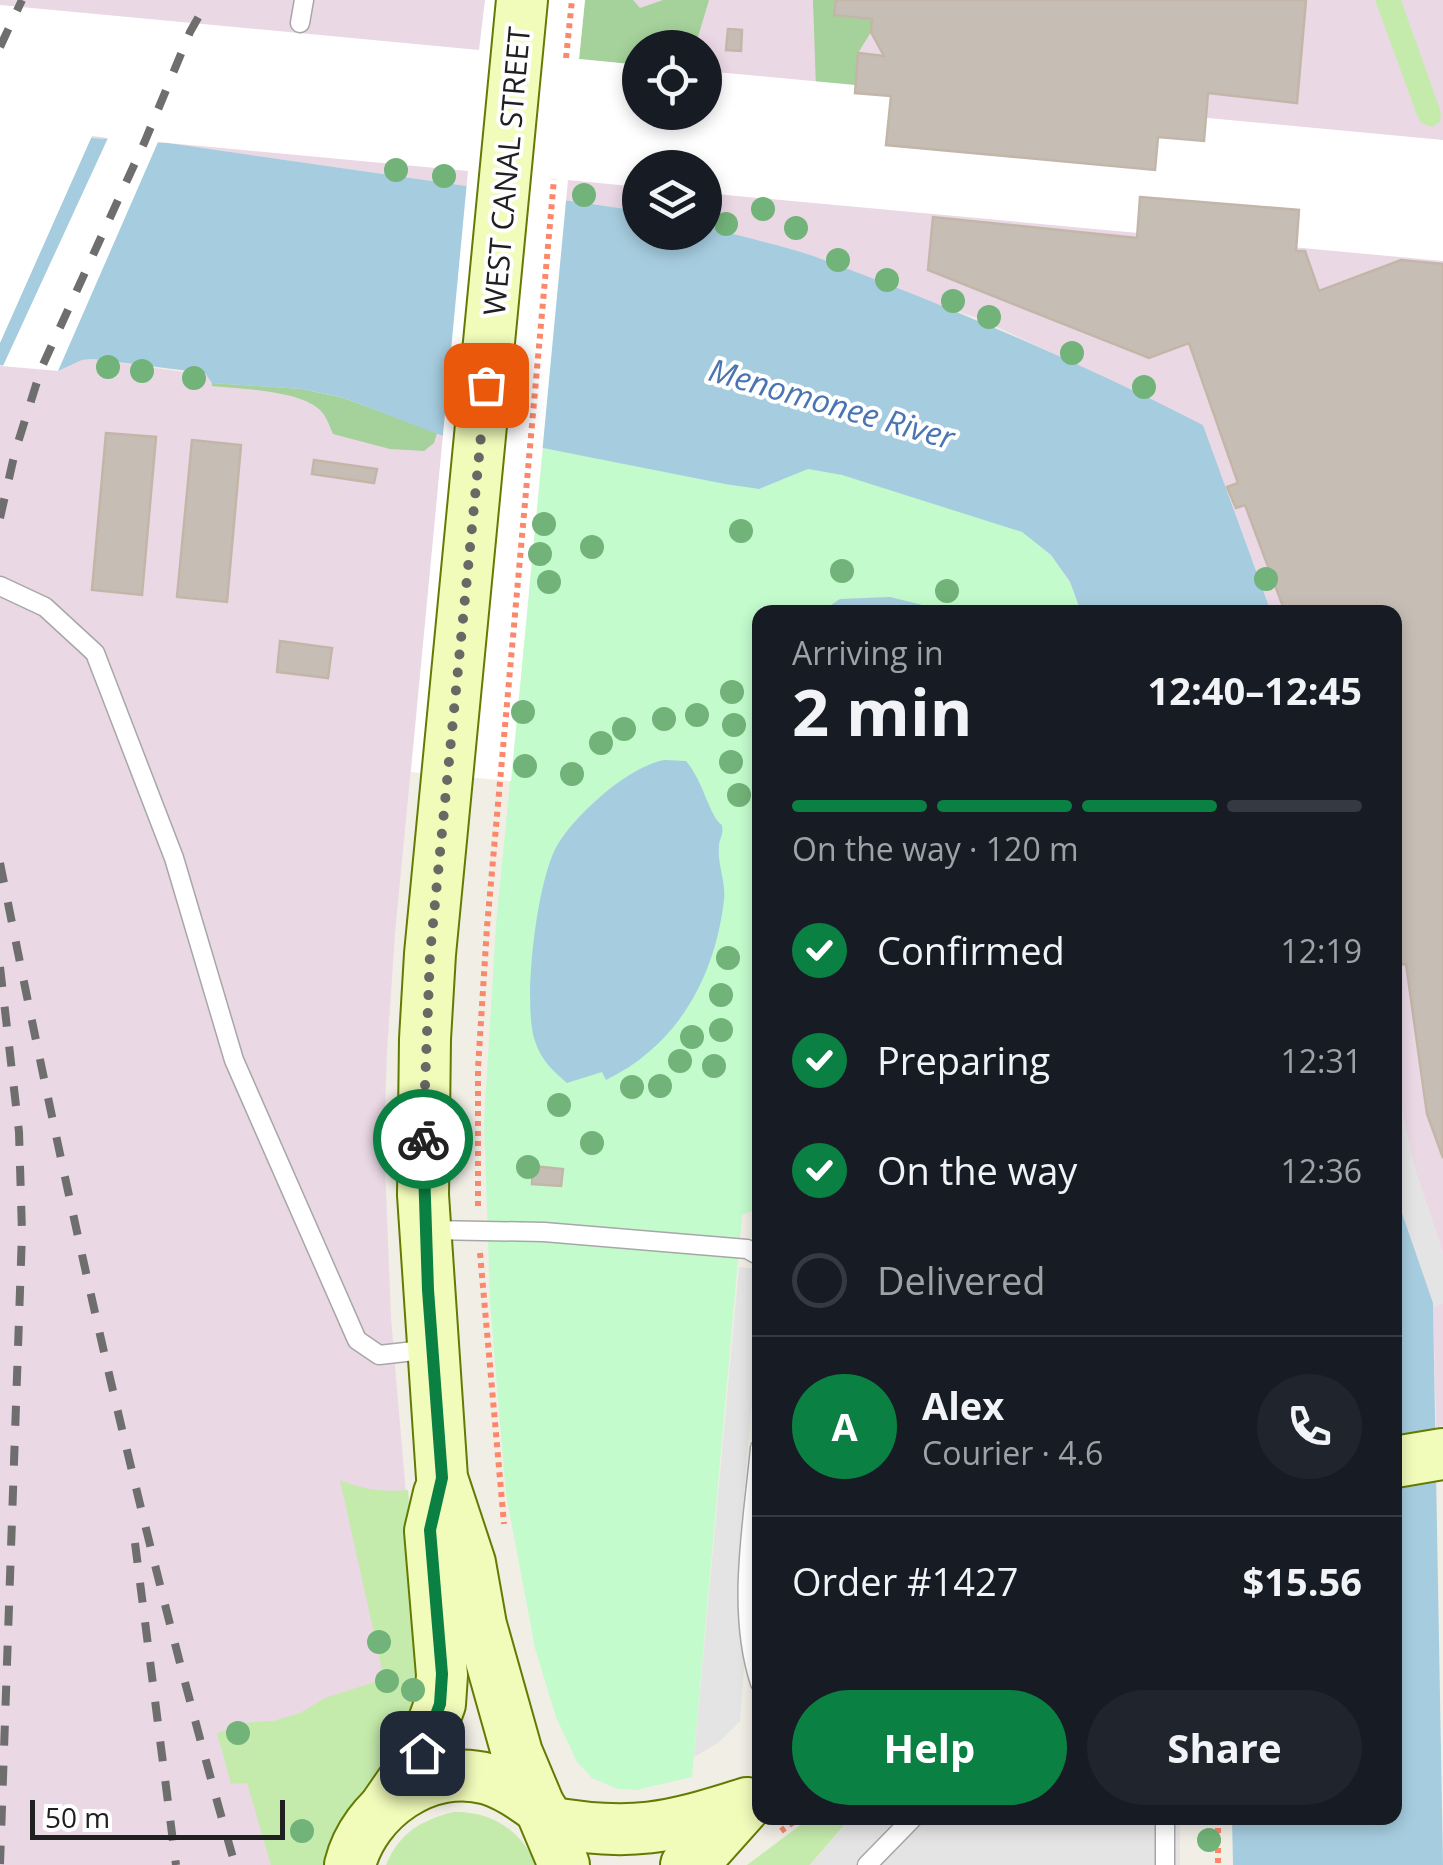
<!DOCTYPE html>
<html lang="en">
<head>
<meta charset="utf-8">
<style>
  :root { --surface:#171b24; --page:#20242c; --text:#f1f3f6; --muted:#9ea1a6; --line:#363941; --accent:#0b8043 }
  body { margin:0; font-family:"Open Sans",sans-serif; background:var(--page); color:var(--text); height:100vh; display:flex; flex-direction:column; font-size:38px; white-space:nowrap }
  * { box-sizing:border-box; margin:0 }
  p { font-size:32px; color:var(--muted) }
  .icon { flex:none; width:55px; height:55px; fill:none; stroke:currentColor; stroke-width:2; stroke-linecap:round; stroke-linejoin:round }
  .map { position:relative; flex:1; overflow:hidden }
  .panel { position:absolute; left:752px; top:605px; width:650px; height:1220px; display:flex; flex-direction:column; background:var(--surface); border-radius:20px; box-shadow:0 5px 15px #0003 }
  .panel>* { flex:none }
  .tools { position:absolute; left:622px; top:30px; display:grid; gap:20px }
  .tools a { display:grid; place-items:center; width:100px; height:100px; border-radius:50%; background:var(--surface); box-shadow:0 5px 15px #0003; font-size:50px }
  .scale { position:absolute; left:30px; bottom:25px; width:255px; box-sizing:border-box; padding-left:10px; border:5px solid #202020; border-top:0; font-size:28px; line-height:35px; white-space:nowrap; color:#202020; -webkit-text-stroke:8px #fff; paint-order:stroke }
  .pin { position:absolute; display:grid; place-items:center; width:85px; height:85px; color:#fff; margin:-42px; border-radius:20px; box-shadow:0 5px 15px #0006 }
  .courier { position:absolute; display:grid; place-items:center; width:100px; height:100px; margin:-50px; border:8px solid #0b8043; border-radius:50%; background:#fff; color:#222; box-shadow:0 2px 12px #0007 }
  .head em { font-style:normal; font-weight:700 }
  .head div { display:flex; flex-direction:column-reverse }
  .head { display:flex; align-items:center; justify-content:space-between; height:170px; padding:0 40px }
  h1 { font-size:65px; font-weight:700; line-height:75px }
  .bar { display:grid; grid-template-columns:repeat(4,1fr); gap:15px 10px; align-content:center; height:120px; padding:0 40px }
  .bar i { height:12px; border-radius:8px; background:var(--line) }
  .bar .on { background:var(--accent) }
  .bar p { grid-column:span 4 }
  .line { display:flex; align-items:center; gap:25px; padding:0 40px; border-top:2px solid var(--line) }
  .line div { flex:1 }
  .round { display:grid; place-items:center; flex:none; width:105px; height:105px; border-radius:52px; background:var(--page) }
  ol { padding:0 40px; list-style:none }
  li { display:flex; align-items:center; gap:30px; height:110px }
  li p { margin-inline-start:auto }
  li .icon { padding:10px; border-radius:50%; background:var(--accent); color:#fff; stroke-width:4 }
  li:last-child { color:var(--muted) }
  li i { width:55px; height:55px; border:5px solid var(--line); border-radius:50% }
  .action { display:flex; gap:20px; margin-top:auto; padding:20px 40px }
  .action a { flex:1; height:115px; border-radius:60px; background:var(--accent); color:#fff; font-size:40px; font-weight:700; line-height:115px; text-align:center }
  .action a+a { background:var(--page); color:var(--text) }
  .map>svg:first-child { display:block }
  .industrial { fill:#ead8e5; fill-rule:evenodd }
  .grass { fill:#c5ebac }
  .forest { fill:#a5d19a }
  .park { fill:#c3fbcd }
  .parking { fill:#e4e4e4 }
  .water { fill:#a6cddf }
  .pier { fill:#fff }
  .building { fill:#c6beb5; stroke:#c3b6a8; stroke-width:2.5 }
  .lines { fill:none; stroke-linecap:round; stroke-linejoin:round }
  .lane-casing { stroke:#a7a7a7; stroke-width:21 }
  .secondary-casing { stroke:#637b03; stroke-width:54 }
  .path { stroke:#fc886c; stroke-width:6; stroke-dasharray:5 5; stroke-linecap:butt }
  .lane { stroke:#fff; stroke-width:18 }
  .secondary { stroke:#f1fbba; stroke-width:50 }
  .rail { stroke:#6e6e6e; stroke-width:8; stroke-dasharray:20 20; stroke-linecap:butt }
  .tree { fill:#72b379 }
  .done { stroke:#696865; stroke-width:10; stroke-dasharray:0 18 }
  .route { stroke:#0b8043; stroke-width:12 }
  .labels { text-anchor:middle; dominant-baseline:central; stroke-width:8; stroke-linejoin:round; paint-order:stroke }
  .street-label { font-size:30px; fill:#202020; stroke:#fff }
  .water-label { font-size:32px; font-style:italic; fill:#4a74b2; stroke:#fff }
</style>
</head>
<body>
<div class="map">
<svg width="1443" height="1865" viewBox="0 0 1443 1865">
  <rect width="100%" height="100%" fill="#f1eee6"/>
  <!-- industrial -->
  <g class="industrial">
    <path d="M0 0H1443V1426L1436 1427 1433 1303 1395 1193V612H1271L1203 425 980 319 705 225V168H640V211L168 143 0 132ZM640 48H705V112H640Z"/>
    <path d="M93 359 302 389 399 417 443 436 395 933 387 1052 384 1141 391 1318 419 1648 365 1792 354 1805 327 1865H0V366L58 371 82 360Z"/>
  </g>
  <!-- grass -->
  <g class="grass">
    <path d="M1375 0H1401L1441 112 1440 122 1432 127 1421 123 1417 115Z"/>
    <path d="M340 1480C364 1490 382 1492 408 1490L419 1648 417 1699 397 1748 354 1805 327 1865H271L247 1783 231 1784 217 1733 251 1722 273 1721 300 1713 325 1698 384 1679Z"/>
    <path d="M454 1812C491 1811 521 1830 536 1865H386C399 1833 421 1820 454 1812Z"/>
    <path d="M810 1818H850L810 1865H747Z"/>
  </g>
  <!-- forest -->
  <g class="forest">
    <path d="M585 0H633L640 8 663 0H709L695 47 640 48V65L579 59Z"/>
    <path d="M813 0H835V15L872 19 871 32 858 53 855 93 816 89Z"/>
    <path d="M212 383 302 389 344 398 437 433 434 443 424 451 390 449 333 434C330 427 327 418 322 412 303 390 240 389 212 386Z"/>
  </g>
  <!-- park -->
  <path class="park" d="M543 448 758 489 808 469 842 475 932 501 1022 532 1051 555 1070 583 1081 612H760V1208L742 1215 692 1777 636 1790 618 1789 592 1778 577 1762 556 1717 535 1648 506 1494 490 1302 484 1121 496 924Z"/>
  <!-- parking -->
  <g class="parking">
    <path d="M1395 1075 1414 1165 1443 1252V1304L1434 1307 1395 1193Z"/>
    <path d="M739 1267 760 1269V1310L739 1549 746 1642 740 1721 718 1743 694 1757Z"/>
    <path d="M850 1818H1180V1865H810Z"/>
  </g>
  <!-- water -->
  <g class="water">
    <path d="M0 132 168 143 640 211V232H705V225C741 238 780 244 816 257 949 306 1077 361 1203 425L1271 612H1081L1070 582 1051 555 1022 532 842 475 808 469 759 489 725 484 543 448 443 436 344 398 302 389 212 383 205 373 93 359 82 360 58 371 0 365Z"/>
    <path d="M890 597 951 612H821L840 599Z"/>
    <path d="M665 760 686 761C703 780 710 818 722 825 724 836 719 838 719 847 717 863 726 881 724 900 715 977 678 1045 606 1080L602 1072 567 1083C553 1071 541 1060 535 1041 522 1005 537 877 558 844 576 814 630 765 665 760Z"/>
    <path d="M1395 1193 1433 1303 1443 1865H1233L1232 1818H1395Z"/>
  </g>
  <!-- pier -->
  <path class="pier" d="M485 0H585L579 59 640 65V112H705V71L1443 140V261L705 193V168H640V187L568 180 511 781 411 772 468 171 158 142 58 371 3 366 108 138 92 136 0 343V5L479 50Z"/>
  <!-- building -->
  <g class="building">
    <path d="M836 0H1306L1297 103 1208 93 1204 141 1158 137 1155 170 886 145 891 96 855 93 858 53 884 56 871 32 872 19 834 15Z"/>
    <path d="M728 29 742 30 741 51 726 50Z"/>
    <path d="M1140 197 1299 210 1296 251H1305L1319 291 1401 260 1443 264V1158L1427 1114 1406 964 1395 965V612H1285L1245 505 1236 508 1227 487 1238 483 1189 343 1149 358 928 270 933 217 1137 238Z"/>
    <path d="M106 433 156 437 142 595 92 590Z"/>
    <path d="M192 440 241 445 227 602 177 597Z"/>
    <path d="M314 460 377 469 374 483 312 474Z"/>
    <path d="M280 641 332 648 328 678 277 672Z"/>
    <path d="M533 1166 563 1169 561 1186 532 1184Z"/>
  </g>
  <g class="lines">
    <defs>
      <g id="lane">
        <path d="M300 23 304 0"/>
        <path d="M0 586 45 607 95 653 174 858 234 1060 357 1340 379 1355 432 1349"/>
        <path d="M430 1230 544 1232 747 1249 760 1256"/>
        <path d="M760 1448C753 1524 736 1610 760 1683"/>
        <path d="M1165 1818V1865"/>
        <path d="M867 1865 913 1818"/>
      </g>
      <g id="secondary">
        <path d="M522 0 430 954 425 1039 423 1195 442 1478 470 1563 481 1625 517 1753 564 1865"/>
        <path d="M1395 1462 1443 1454"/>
        <path d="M386 1805 422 1753 440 1704 442 1675 430 1531 439 1493"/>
        <path d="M548 1822C631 1837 669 1828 747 1803"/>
        <path d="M350 1865C364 1808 428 1762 488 1779 508 1785 525 1797 542 1810"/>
        <path d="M686 1865 705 1851 746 1805"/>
      </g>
    </defs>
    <!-- lane casing -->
    <use href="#lane" class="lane-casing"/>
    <!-- secondary casing -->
    <use href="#secondary" class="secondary-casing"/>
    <!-- path -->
    <g class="path">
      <path d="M566 58 572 0"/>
      <path d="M478 1206V1068L487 927 554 179"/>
      <path d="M480 1253 504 1524"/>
      <path d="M1218 1818V1865"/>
      <path d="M781 1831 799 1818"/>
    </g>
    <!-- lane -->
    <use href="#lane" class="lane"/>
    <!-- secondary -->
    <use href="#secondary" class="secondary"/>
    <!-- rail -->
    <g class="rail">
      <path d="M0 47 22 0"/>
      <path d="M0 518 15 452 41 369 145 141 190 32 208 0"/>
      <path d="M0 863C67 1200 141 1535 235 1865"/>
      <path d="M0 967 19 1132 22 1233 0 1864"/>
      <path d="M135 1543 176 1865"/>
    </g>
  </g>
  <!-- trees -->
  <g class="tree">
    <circle cx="396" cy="170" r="12"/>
    <circle cx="444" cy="176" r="12"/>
    <circle cx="584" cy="195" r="12"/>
    <circle cx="763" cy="209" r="12"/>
    <circle cx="726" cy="224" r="12"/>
    <circle cx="796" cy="228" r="12"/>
    <circle cx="838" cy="260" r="12"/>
    <circle cx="887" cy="280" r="12"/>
    <circle cx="953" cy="301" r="12"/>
    <circle cx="989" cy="317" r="12"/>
    <circle cx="1072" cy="353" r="12"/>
    <circle cx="108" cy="367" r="12"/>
    <circle cx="142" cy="371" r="12"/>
    <circle cx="194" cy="378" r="12"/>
    <circle cx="1144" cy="387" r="12"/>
    <circle cx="544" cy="524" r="12"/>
    <circle cx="741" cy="531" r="12"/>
    <circle cx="592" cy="547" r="12"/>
    <circle cx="540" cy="554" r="12"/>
    <circle cx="842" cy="571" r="12"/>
    <circle cx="1266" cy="579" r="12"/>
    <circle cx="549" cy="582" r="12"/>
    <circle cx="947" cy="591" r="12"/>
    <circle cx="732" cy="692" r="12"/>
    <circle cx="523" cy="712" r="12"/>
    <circle cx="697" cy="715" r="12"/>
    <circle cx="664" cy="719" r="12"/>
    <circle cx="734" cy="725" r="12"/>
    <circle cx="624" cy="729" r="12"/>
    <circle cx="601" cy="743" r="12"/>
    <circle cx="731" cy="762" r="12"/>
    <circle cx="525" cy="766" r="12"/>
    <circle cx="572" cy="774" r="12"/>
    <circle cx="739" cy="795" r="12"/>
    <circle cx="728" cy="958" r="12"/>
    <circle cx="721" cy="995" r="12"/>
    <circle cx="721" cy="1030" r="12"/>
    <circle cx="692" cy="1037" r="12"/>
    <circle cx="680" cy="1061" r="12"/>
    <circle cx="714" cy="1066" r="12"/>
    <circle cx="660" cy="1086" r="12"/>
    <circle cx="632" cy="1087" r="12"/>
    <circle cx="559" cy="1105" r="12"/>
    <circle cx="592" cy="1143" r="12"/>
    <circle cx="528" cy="1167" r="12"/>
    <circle cx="379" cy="1642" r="12"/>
    <circle cx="387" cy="1681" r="12"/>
    <circle cx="413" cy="1690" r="12"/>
    <circle cx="238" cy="1733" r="12"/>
    <circle cx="302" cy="1831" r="12"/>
    <circle cx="1209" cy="1840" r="12"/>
  </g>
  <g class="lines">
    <!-- done -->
    <path class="done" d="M423 1139 430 954 486 385"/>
    <!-- route -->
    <path class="route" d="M422 1753 440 1704 442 1674 430 1530 442 1478 428 1290 423 1139"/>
  </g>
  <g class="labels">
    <!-- street labels -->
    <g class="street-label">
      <text transform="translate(506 171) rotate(-85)">WEST CANAL STREET</text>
    </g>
    <!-- water labels -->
    <g class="water-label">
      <text transform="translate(832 403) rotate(16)">Menomonee River</text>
    </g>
  </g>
</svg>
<div class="tools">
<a><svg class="icon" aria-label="locate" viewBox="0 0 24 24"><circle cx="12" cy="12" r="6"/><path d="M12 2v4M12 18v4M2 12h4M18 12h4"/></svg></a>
<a><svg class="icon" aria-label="layers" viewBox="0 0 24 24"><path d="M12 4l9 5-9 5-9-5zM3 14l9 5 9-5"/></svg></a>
</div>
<div class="scale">50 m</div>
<div class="pin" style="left:486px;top:385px;background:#ea580c"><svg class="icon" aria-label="bag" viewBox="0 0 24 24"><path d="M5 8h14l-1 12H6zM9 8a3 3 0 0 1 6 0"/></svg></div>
<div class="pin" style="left:422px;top:1753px;background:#1f2937"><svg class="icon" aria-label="home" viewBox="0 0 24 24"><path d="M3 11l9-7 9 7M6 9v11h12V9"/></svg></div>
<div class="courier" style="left:423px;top:1139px"><svg class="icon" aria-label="bike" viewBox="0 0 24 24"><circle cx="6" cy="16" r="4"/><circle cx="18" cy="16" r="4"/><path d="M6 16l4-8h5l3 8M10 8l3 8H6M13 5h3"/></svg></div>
<section class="panel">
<div class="head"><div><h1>2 min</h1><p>Arriving in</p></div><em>12:40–12:45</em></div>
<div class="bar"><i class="on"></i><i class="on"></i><i class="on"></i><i></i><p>On the way · 120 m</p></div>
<ol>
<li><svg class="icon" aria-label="check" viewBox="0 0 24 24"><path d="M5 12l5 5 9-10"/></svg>Confirmed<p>12:19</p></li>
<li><svg class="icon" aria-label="check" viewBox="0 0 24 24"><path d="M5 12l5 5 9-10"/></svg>Preparing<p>12:31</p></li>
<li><svg class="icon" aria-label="check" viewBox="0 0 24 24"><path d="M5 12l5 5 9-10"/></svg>On the way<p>12:36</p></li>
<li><i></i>Delivered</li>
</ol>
<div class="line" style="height:180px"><b class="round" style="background:var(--accent);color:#fff">A</b><div><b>Alex</b><p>Courier · 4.6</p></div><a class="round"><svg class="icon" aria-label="phone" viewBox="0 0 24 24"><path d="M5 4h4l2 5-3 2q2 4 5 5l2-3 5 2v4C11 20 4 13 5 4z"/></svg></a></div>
<div class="line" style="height:130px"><div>Order #1427</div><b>$15.56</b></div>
<div class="action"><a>Help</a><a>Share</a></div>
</section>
</div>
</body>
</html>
